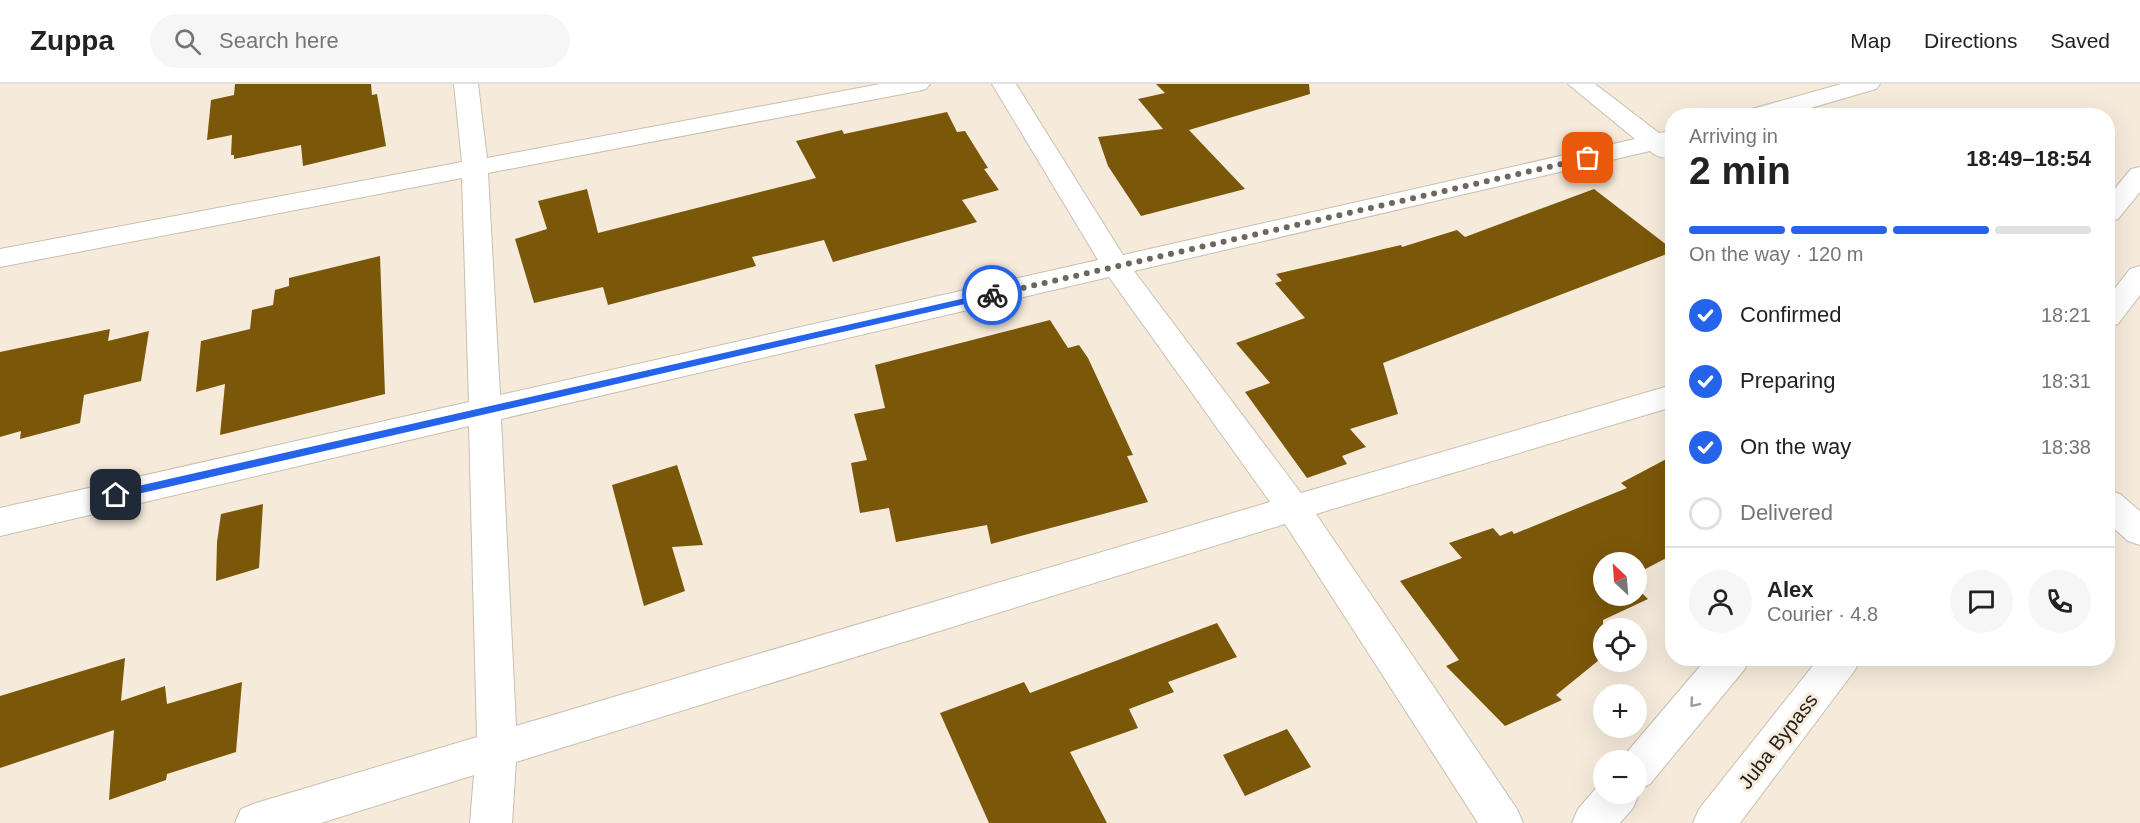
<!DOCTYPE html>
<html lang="en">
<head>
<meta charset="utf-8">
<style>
  :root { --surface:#fff; --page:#f6f6f6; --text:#222; --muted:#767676; --line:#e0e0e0; --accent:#2563eb }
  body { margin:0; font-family:Helvetica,sans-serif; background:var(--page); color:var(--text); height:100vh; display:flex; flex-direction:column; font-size:22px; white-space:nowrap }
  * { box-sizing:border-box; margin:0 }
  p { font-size:20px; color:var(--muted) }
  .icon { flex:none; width:33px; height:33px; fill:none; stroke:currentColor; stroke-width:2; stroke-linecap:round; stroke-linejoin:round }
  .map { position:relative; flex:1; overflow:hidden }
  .details { position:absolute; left:1665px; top:24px; width:450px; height:558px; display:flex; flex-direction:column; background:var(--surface); border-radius:24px; box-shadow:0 6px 24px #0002 }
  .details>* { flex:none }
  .needle { width:39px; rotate:334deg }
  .buttons { position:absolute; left:1593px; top:468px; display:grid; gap:12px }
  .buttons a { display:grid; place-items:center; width:54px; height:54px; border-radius:50%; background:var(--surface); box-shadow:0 6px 24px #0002; font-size:30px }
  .pin { position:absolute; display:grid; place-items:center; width:51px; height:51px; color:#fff; margin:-26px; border-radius:12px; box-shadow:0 3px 9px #0006 }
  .courier { position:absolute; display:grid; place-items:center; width:60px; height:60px; margin:-30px; border:4px solid #2563eb; border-radius:50%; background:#fff; color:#222; box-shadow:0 2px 8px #0007 }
  .head em { font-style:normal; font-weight:700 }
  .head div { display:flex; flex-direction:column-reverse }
  .head { display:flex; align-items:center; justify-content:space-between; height:102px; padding:0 24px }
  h1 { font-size:39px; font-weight:700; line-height:45px }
  .bar { display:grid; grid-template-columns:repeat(4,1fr); gap:9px 6px; align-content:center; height:72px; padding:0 24px }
  .bar i { height:8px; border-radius:4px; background:var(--line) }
  .bar .current { background:var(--accent) }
  .bar p { grid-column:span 4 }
  .line { display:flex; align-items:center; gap:15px; padding:0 24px; border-top:2px solid var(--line) }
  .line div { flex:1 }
  .round { display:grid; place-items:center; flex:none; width:63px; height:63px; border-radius:32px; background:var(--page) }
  ol { padding:0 24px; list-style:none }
  li { display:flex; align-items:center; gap:18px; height:66px }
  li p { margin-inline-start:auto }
  li .icon { padding:6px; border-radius:50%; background:var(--accent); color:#fff; stroke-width:4 }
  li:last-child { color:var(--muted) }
  li i { width:33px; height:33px; border:3px solid var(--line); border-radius:50% }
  header { display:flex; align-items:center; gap:36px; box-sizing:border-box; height:84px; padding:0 30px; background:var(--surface); border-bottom:2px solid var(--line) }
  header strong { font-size:28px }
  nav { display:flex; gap:33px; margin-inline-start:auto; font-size:21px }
  .search { width:420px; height:54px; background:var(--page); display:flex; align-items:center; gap:15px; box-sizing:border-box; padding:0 21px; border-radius:33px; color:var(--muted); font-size:22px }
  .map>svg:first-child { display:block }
  .building { fill:#7b5709 }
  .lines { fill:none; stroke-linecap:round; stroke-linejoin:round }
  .minor-casing { stroke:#c9bfaf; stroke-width:2 }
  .major-casing { stroke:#c9bfaf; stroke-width:2 }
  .minor { fill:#fff; fill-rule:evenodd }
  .major { fill:#fff; fill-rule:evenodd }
  .oneway { stroke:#9c9b98 }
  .route { fill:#2563eb }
  .done { stroke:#6d675e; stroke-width:6; stroke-dasharray:0 10.8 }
  .labels { text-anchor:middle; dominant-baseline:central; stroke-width:6; stroke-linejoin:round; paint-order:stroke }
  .near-street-label { font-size:20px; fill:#23201a; stroke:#f6ebdb }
</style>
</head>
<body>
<header>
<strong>Zuppa</strong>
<div class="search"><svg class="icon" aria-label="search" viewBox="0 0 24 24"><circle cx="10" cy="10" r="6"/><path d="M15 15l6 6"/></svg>Search here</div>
<nav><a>Map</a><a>Directions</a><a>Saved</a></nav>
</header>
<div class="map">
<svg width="2140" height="739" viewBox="0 0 2140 739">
  <rect width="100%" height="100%" fill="#f6ebdb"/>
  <!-- building -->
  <g class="building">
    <path d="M235 0H371L372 11 377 10 386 62 303 82 301 61 234 75V71H231L232 51 207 56 211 16 234 11Z"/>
    <path d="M1156 0H1309L1310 10 1189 46 1245 105 1141 132 1108 82 1098 53 1163 45 1138 15 1165 9Z"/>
    <path d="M947 28 957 48 965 47 988 84 984 85 999 106 962 116 977 138 833 178 824 156 752 173 756 182 608 221 603 203 534 219 515 155 547 145 538 117 587 105 598 149 816 94 796 57 842 46 844 50Z"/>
    <path d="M1594 105 1672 165V168L1383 279 1398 330 1350 345 1366 363 1342 372 1347 380 1307 394 1245 308 1270 299 1236 259 1305 234 1275 199 1282 197 1276 190 1401 161 1402 163 1457 146 1465 153Z"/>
    <path d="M380 172 385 310 220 351 225 300 196 308 201 257 250 245 252 226 273 221 275 206 289 202V194Z"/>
    <path d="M1050 236 1068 264 1079 261 1088 274 1133 371 1127 372 1148 418 991 460 987 441 896 458 889 424 860 429 851 379 867 376 854 330 885 324 875 281Z"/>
    <path d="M110 245 108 257 149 247 141 297 84 311 80 339 20 355 21 347 0 353V268Z"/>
    <path d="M1672 372V471L1636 490V478H1604V512H1636V503L1648 515 1603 536 1604 572 1556 611 1562 616 1505 642 1446 582 1459 576 1400 497 1462 474 1449 459 1493 444 1500 452 1512 447 1514 450 1627 404 1621 399Z"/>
    <path d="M677 381 703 461 672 463 685 507 644 522 612 401Z"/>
    <path d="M263 420 259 484 216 497 217 458 221 430Z"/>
    <path d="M1217 539 1237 573 1168 598 1174 608 1129 625 1138 644 1070 668 1107 739H989L940 629 1024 598 1030 609Z"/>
    <path d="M125 574 121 617 165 602 167 620 242 598 236 668 167 690 166 696 109 716 114 646 0 684V612Z"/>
    <path d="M1287 645 1311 683 1245 712 1223 671Z"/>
  </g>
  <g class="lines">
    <defs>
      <g id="minor">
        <path d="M454 0H478L487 74 880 0H930L926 5 918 7 488 89 500 311 1098 176 992 0H1016L1123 171 1635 55 1568 0H1595L1659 49 1672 47V73C1663 75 1657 73 1650 67L1134 187 1301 409 1672 301V323L1316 430 1517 725 1523 739H1478L1285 440 516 678 512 739H470L474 691 321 739H235L241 725 256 719 477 653 469 342 0 452V424L469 318 462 94 0 183V165L462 78ZM1109 193 1270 418 516 642 501 335Z"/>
        <path d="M1841 0H1880L1876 5 1783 32H1742L1745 27Z"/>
        <path d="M2108 406 2120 410 2140 427V461L2128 457 2108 439Z"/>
      </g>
      <g id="major">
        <path d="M2140 83V108L2118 135 2108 137V113L2131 85Z"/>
        <path d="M2140 182V211L2118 240 2108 243V213L2130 185Z"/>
        <path d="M1707 574H1750L1744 586 1650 700 1637 706 1639 710 1633 724 1620 739H1572L1578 725 1603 696 1604 710H1636V676H1620L1622 674Z"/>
        <path d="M1819 574H1861L1855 586 1740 739H1693L1699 725Z"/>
      </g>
    </defs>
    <!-- minor casing -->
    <use href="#minor" class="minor-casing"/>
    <!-- major casing -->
    <use href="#major" class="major-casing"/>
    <!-- minor -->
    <use href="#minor" class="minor"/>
    <!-- major -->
    <use href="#major" class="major"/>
  </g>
  <!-- one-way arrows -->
  <defs><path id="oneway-chevron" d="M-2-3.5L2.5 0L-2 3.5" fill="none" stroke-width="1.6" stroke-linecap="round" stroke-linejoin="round" transform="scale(1.5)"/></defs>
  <use class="oneway" href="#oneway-chevron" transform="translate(1694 619) rotate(130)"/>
  <!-- route -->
  <path class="route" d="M992 208 996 211 995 213 116 415 110 411 116 407Z"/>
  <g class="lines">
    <!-- done -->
    <path class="done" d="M992 211 1588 74"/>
  </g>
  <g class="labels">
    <!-- near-street labels -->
    <g class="near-street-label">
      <text transform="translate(1778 657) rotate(-52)">Juba Bypass</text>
    </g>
  </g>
</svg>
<div class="buttons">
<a><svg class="needle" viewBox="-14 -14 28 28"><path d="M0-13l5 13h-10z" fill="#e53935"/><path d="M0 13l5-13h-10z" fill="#767676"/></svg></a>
<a><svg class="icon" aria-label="locate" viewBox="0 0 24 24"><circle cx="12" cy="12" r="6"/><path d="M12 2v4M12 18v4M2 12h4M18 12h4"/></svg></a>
<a>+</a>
<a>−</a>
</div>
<div class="pin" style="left:1588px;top:74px;background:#ea580c"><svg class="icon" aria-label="bag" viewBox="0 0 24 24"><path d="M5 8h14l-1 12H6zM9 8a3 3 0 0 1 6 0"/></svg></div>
<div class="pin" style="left:116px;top:411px;background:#1f2937"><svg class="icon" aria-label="home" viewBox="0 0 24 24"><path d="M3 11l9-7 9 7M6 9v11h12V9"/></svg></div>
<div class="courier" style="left:992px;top:211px"><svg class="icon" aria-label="bike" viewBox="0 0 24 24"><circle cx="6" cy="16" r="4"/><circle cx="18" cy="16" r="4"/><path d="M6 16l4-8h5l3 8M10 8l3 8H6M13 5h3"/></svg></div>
<section class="details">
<div class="head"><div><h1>2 min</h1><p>Arriving in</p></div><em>18:49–18:54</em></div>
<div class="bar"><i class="current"></i><i class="current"></i><i class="current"></i><i></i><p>On the way · 120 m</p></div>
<ol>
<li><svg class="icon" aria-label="check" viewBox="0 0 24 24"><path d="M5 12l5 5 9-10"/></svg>Confirmed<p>18:21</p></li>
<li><svg class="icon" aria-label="check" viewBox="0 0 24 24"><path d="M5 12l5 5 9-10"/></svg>Preparing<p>18:31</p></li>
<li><svg class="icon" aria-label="check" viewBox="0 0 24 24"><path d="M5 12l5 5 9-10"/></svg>On the way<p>18:38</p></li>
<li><i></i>Delivered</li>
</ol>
<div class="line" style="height:108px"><a class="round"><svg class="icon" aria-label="person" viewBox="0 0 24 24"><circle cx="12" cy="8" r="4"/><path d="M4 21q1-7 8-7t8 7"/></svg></a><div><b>Alex</b><p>Courier · 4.8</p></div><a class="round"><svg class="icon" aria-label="chat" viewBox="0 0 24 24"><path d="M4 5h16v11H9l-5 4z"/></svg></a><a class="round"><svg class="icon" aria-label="phone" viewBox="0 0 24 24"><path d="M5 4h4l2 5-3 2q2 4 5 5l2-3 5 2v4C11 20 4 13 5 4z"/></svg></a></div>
</section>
</div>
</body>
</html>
